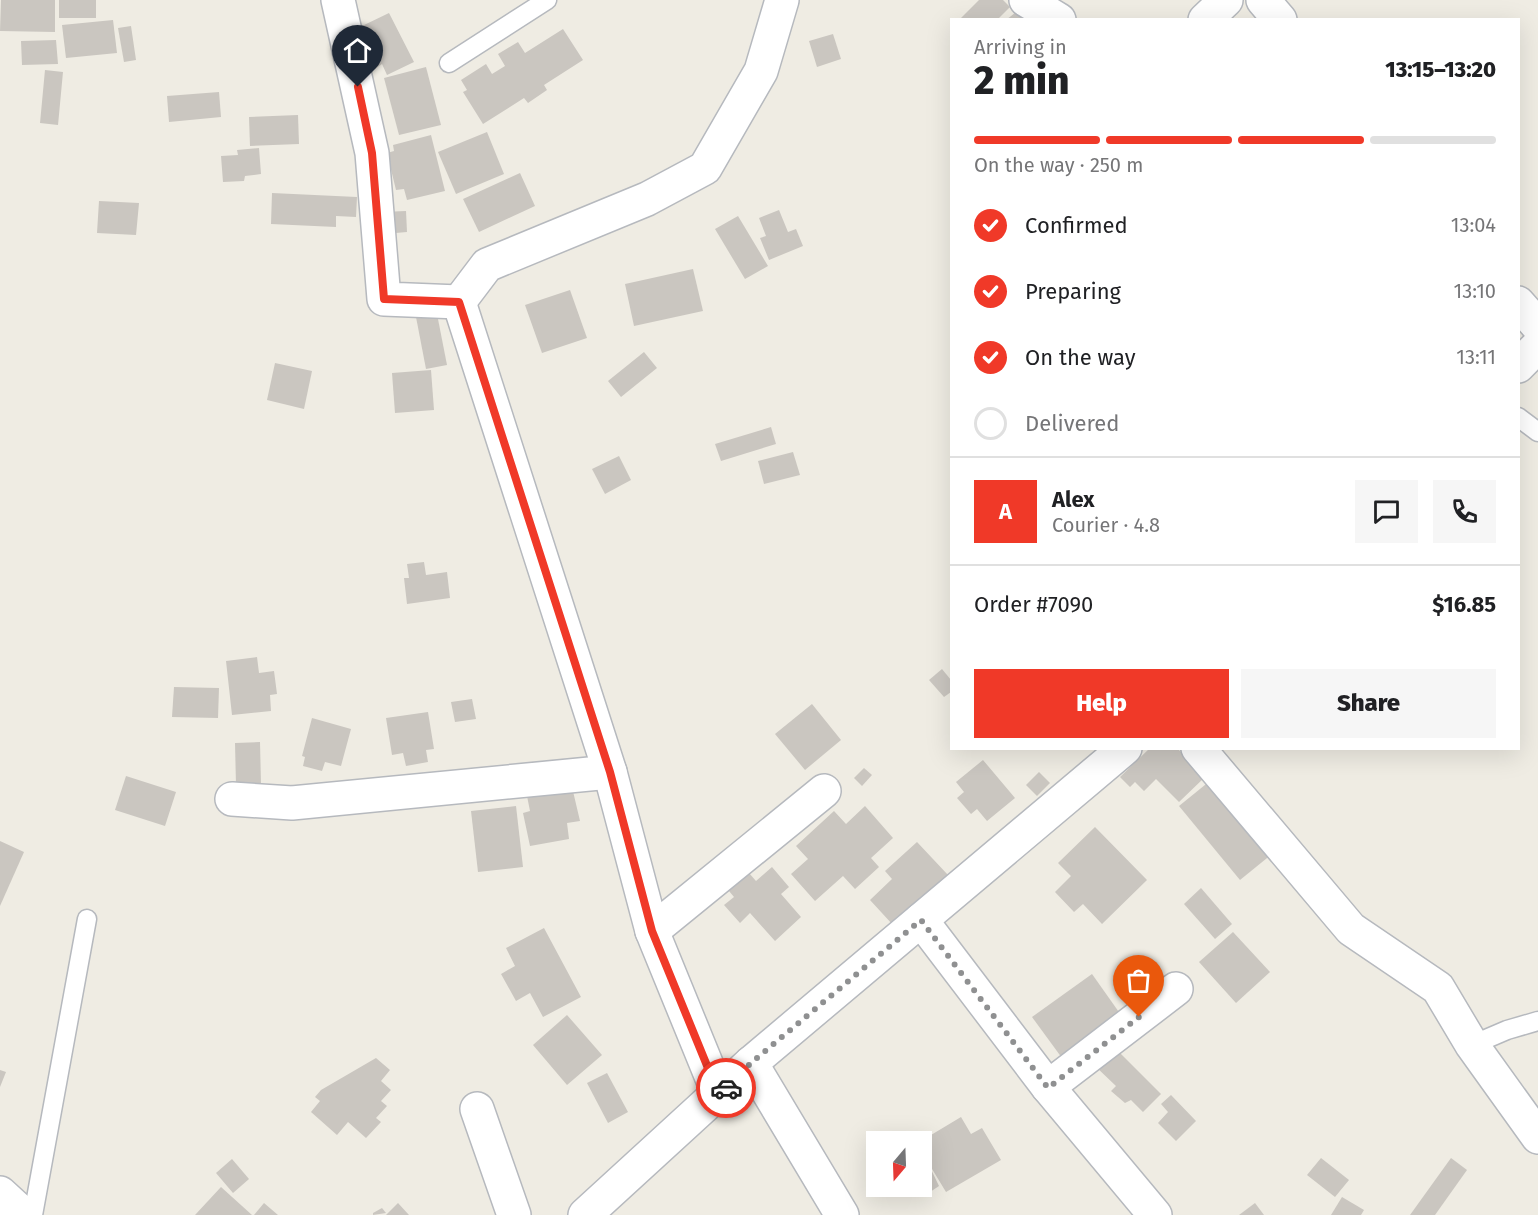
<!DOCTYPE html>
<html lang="en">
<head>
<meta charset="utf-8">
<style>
  :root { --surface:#fff; --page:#f6f6f6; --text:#202124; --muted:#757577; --line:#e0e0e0; --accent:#f03928 }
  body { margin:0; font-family:"Fira Sans",sans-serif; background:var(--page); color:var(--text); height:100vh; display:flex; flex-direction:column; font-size:22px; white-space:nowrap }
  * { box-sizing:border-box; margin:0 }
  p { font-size:20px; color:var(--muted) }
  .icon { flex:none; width:33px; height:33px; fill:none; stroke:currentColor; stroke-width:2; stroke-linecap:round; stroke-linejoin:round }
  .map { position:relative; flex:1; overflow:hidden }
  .side { position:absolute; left:950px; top:18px; width:570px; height:732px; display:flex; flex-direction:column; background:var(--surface); border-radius:0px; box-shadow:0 6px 24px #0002 }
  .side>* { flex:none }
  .needle { width:39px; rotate:199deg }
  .fabs { position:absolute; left:866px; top:1131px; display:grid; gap:12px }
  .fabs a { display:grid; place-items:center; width:66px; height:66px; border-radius:0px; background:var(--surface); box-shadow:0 6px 24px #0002; font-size:30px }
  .pin { position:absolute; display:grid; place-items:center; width:51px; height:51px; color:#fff; margin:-62px -26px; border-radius:50% 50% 50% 0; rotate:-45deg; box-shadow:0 0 6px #0007 }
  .pin .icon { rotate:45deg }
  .courier { position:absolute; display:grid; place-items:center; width:60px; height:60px; margin:-30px; border:4px solid #f03928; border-radius:50%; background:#fff; color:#222; box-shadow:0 2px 8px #0007 }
  .summary em { font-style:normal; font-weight:800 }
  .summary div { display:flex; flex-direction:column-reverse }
  .summary { display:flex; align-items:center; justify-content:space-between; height:102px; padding:0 24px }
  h1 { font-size:39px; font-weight:800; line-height:45px }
  .bar { display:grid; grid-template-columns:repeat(4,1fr); gap:9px 6px; align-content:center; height:72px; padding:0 24px }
  .bar i { height:8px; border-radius:4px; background:var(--line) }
  .bar .active { background:var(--accent) }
  .bar p { grid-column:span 4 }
  .line { display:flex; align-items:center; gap:15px; padding:0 24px; border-top:2px solid var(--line) }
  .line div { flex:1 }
  .round { display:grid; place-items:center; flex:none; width:63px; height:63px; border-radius:0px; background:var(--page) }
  ol { padding:0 24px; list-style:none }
  li { display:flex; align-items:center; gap:18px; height:66px }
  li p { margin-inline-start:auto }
  li .icon { padding:6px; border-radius:50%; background:var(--accent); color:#fff; stroke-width:4 }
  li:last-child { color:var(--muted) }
  li i { width:33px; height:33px; border:3px solid var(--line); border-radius:50% }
  .action { display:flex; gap:12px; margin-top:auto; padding:12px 24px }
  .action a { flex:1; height:69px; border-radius:0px; background:var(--accent); color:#fff; font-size:24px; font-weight:800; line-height:69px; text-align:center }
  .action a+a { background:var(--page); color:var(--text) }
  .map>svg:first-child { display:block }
  .building { fill:#cac6c0 }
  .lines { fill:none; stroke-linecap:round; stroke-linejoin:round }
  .service-casing { stroke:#b6b9be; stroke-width:21 }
  .minor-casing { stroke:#b6b9be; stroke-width:36 }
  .service { stroke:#fff; stroke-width:18 }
  .minor { stroke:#fff; stroke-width:33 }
  .done { stroke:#8f9091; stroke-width:6; stroke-dasharray:0 10.8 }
  .route { stroke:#f03928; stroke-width:8 }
</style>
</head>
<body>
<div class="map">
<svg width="1538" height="1215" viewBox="0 0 1538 1215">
  <rect width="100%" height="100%" fill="#efece3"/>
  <!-- building -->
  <g class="building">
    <path d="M1 0H55V32L0 31Z"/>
    <rect x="59" y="0" width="37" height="18"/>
    <path d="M979 0H1003L1010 7 997 20H959Z"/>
    <path d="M1020 9 1029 20H1006Z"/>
    <path d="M389 13 414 62 387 75 382 64 376 68 364 46 371 42 362 26Z"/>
    <path d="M113 20 117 53 66 58 62 25Z"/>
    <path d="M131 26 136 60 124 62 118 28Z"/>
    <path d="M563 29 583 60 544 85 547 90 528 103 524 98 483 124 463 92 467 90 461 80 486 64 492 74 505 66 498 54 518 42 525 53Z"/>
    <path d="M833 34 841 59 817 67 809 41Z"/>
    <path d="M56 40 58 64 22 65 21 41Z"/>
    <path d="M426 67 441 125 399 135 384 78Z"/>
    <path d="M45 70 63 72 58 125 40 123Z"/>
    <path d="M219 92 221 117 169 122 167 96Z"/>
    <path d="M298 115 299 144 250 146 249 117Z"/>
    <path d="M487 132 504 174 456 194 438 152Z"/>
    <path d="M431 135 445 191 407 200 404 189 396 190 387 153 394 151 393 145Z"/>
    <path d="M259 148 261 174 245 176 244 181 223 182 221 156 238 155 237 150Z"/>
    <path d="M520 173 535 206 479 232 463 199Z"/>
    <path d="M272 193 357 197 356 217 336 216V227L271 224Z"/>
    <path d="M99 201 139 203 136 235 97 233Z"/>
    <path d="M779 210 788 232 796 229 803 246 769 260 760 238 766 236 759 218Z"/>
    <path d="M406 211 407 232 384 234 382 212Z"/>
    <path d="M738 216 768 266 745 279 715 229Z"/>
    <path d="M693 269 703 311 634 326 625 284Z"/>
    <path d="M570 290 587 338 542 353 525 305Z"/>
    <path d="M437 314 447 365 426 369 416 317Z"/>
    <path d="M644 352 657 368 621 397 608 381Z"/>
    <path d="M275 363 312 371 304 409 267 400Z"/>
    <path d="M431 370 434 410 395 413 392 373Z"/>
    <path d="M771 427 776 444 721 461 715 444Z"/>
    <path d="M793 452 800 475 764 484 758 461Z"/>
    <path d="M619 456 631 480 605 494 592 469Z"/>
    <path d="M424 562 426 575 447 572 450 598 407 604 404 578H409L407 564Z"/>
    <path d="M257 657 259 673 274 671 277 694 270 695 271 711 232 715 226 661Z"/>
    <path d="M942 669 951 680V692L944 697 929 680Z"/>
    <path d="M174 687 219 688 218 718 172 717Z"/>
    <path d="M472 699 476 719 455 722 451 702Z"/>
    <path d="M812 704 841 740 805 770 775 734Z"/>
    <path d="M428 712 434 749 426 750 428 762 406 766 403 753 392 755 386 718Z"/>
    <path d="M312 718 351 729 341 766 325 762 322 771 303 766 305 757 302 756Z"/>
    <path d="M260 742 261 785H236L235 743Z"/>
    <path d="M1150 748H1177L1205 777 1179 802 1156 779 1144 791 1135 782 1130 787 1120 777Z"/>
    <path d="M983 760 1015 798 987 821 977 809 971 814 957 798 964 792 956 782Z"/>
    <path d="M864 768 872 775 862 786 854 778Z"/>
    <path d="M1039 772 1050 783 1037 796 1026 785Z"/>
    <path d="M126 776 176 792 165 826 115 810Z"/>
    <path d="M1216 776 1277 850 1240 880 1179 806Z"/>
    <path d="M572 787 580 821 567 823 569 839 530 846 523 813 530 811 527 796Z"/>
    <path d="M516 806 523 867 478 872 471 811Z"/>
    <path d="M865 806 893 838 871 858 879 867 855 889 843 876 815 901 791 874 808 859 796 846 834 811 846 824Z"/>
    <path d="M1095 827 1147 880 1102 924 1083 904 1074 912 1055 892 1071 876 1058 863Z"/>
    <path d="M0 841 24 852 0 906Z"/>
    <path d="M917 842 948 875 893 925 870 900 892 879 885 871Z"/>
    <path d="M772 867 789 887 781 894 801 917 775 941 750 913 740 923 724 905 734 897 729 891 749 873 756 881Z"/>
    <path d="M1201 888 1232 924 1215 939 1184 904Z"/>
    <path d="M544 928 581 997 543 1017 530 993 516 1001 501 974 515 966 506 948Z"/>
    <path d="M1233 932 1270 972 1236 1003 1199 962Z"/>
    <path d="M1092 974 1121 1015 1062 1058 1032 1017Z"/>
    <path d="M567 1015 602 1055 567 1085 533 1045Z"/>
    <path d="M1118 1051 1161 1094 1143 1112 1131 1100 1125 1103 1111 1091 1116 1086 1094 1065Z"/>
    <path d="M376 1058 390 1070 381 1081 391 1090 381 1101 387 1106 376 1118 381 1122 366 1138 348 1122 337 1135 311 1112 320 1101 315 1097 321 1090Z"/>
    <path d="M0 1070 6 1072 0 1087Z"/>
    <path d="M607 1073 628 1112 608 1123 587 1083Z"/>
    <path d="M1171 1095 1196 1121 1176 1141 1158 1123 1168 1112 1161 1104Z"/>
    <path d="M961 1117 971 1134 982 1128 1001 1160 946 1192 926 1159 939 1186 930 1192 921 1176V1159L925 1157 921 1151V1141Z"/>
    <path d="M1321 1158 1349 1180 1335 1197 1307 1175Z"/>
    <path d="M1451 1158 1467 1170 1435 1215H1410Z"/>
    <path d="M232 1159 249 1179 233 1193 216 1173Z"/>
    <path d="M221 1187 252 1215H195Z"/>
    <path d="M1342 1197 1364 1210 1361 1215H1331Z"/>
    <path d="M264 1203 278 1215H254Z"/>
    <path d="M398 1203 409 1215H386Z"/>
    <path d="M1255 1203 1264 1215H1239Z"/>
    <path d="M382 1208 386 1213 373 1215V1213Z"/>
  </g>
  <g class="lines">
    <defs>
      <g id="service">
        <path d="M449 63 547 0"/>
        <path d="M1518 417 1538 432"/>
        <path d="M1472 1045 1507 1030 1538 1021"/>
        <path d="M33 1215 87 919"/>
      </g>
      <g id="minor">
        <path d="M338 0 372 153 384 299 459 302"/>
        <path d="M1026 0 1059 20"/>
        <path d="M1263 0 1280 20"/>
        <path d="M1205 20 1226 0"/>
        <path d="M459 302 610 772 652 931 719 1095"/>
        <path d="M459 302 487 265 647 199 705 168 761 71 782 0"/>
        <path d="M1518 303 1538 326"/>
        <path d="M1518 366 1538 346"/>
        <path d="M1198 748 1351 929 1438 988 1472 1045 1538 1137"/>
        <path d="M232 799 292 803 610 772"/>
        <path d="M921 920 1048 1087 1155 1215"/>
        <path d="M652 931 824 791"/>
        <path d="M751 1063 842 1215"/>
        <path d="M1048 1087 1176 989"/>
        <path d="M477 1109 514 1215"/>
        <path d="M0 1193 24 1215"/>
        <path d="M585 1215 751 1063 1125 748"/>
      </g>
    </defs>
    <!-- service casing -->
    <use href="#service" class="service-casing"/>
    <!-- minor casing -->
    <use href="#minor" class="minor-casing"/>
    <!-- service -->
    <use href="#service" class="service"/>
    <!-- minor -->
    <use href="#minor" class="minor"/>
  </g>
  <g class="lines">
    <!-- done -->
    <path class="done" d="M726 1088 751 1063 921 920 1048 1088 1139 1017"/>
    <!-- route -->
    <path class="route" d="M358 87 372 153 384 299 459 302 610 772 652 931 719 1095 726 1088"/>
  </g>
</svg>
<div class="fabs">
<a><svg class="needle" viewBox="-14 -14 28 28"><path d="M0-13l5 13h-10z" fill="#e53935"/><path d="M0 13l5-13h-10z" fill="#757577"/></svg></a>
</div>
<div class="pin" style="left:1139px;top:1017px;background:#ea580c"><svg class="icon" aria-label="bag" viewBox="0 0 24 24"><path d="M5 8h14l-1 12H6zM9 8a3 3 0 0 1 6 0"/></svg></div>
<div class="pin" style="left:358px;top:87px;background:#1f2937"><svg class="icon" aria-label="home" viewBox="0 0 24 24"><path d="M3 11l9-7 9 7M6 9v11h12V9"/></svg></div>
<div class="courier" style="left:726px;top:1088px"><svg class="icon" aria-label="car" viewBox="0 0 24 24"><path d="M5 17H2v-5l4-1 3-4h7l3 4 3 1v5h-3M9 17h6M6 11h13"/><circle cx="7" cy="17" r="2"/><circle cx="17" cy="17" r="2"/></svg></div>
<section class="side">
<div class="summary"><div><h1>2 min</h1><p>Arriving in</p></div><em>13:15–13:20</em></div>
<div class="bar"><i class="active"></i><i class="active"></i><i class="active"></i><i></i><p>On the way · 250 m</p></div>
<ol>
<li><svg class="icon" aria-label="check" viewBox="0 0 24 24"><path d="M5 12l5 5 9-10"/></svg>Confirmed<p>13:04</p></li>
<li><svg class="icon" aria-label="check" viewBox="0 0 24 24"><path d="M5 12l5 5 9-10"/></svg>Preparing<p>13:10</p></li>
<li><svg class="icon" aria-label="check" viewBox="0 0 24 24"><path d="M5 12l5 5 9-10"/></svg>On the way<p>13:11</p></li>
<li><i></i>Delivered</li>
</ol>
<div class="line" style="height:108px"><b class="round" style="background:var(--accent);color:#fff">A</b><div><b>Alex</b><p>Courier · 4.8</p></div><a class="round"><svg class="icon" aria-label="chat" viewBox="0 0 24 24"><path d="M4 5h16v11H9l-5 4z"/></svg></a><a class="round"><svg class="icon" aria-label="phone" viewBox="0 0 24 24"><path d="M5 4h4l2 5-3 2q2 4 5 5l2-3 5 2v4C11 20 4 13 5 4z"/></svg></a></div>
<div class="line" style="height:78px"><div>Order #7090</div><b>$16.85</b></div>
<div class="action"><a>Help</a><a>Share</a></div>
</section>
</div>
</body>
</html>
